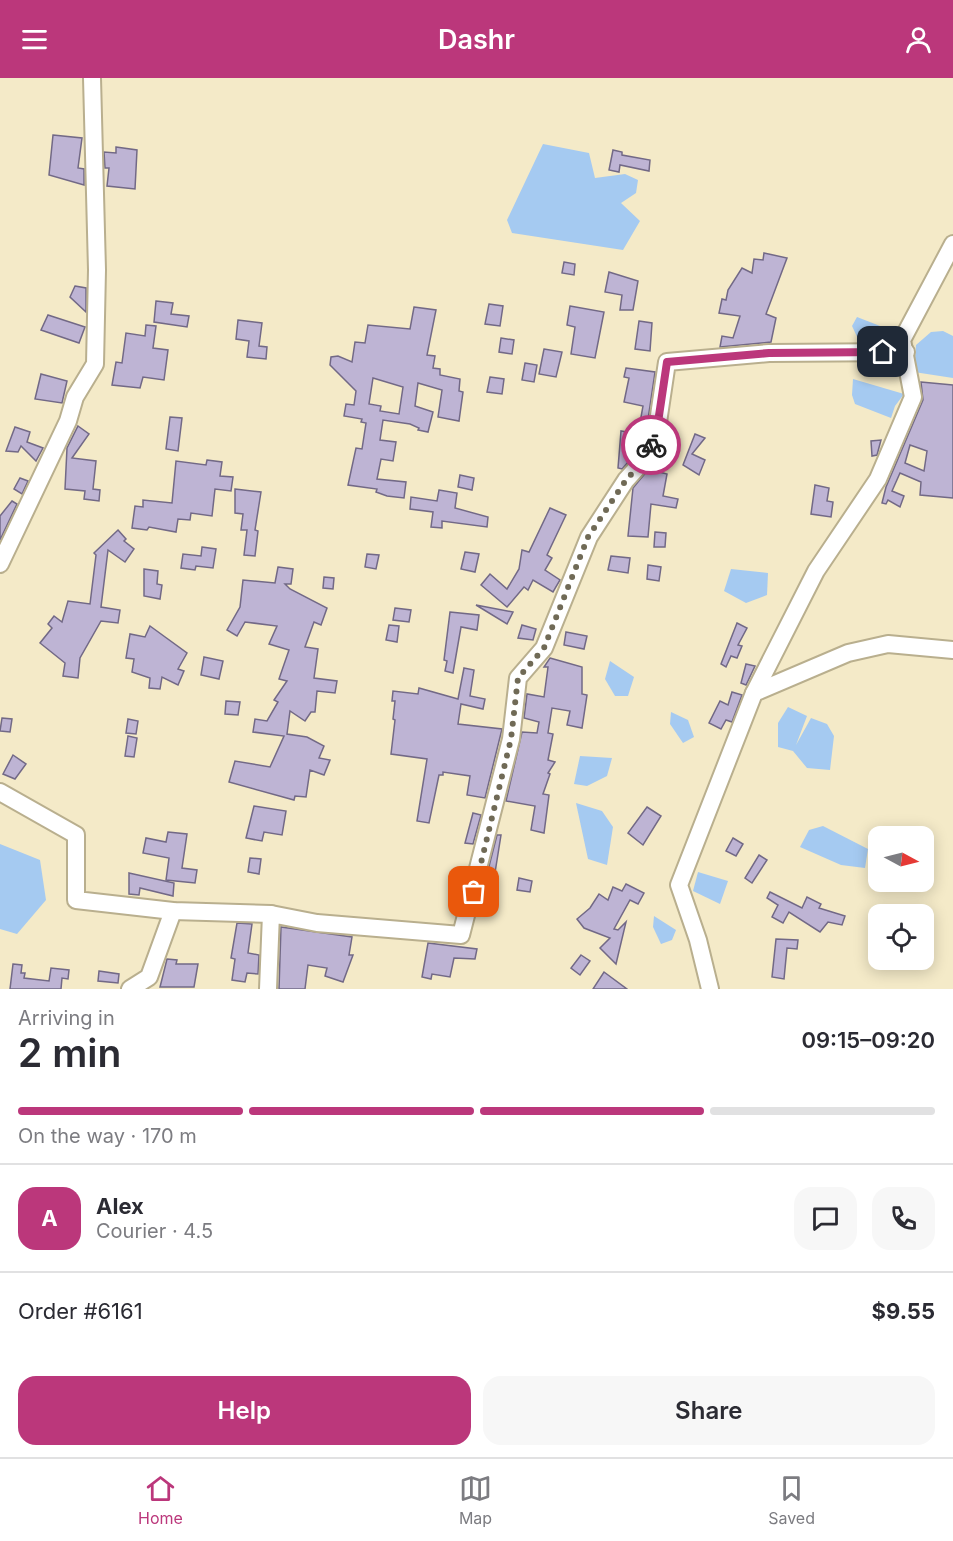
<!DOCTYPE html>
<html lang="en">
<head>
<meta charset="utf-8">
<style>
  :root { --surface:#fff; --page:#f7f7f7; --text:#2b2b33; --muted:#7c7c81; --line:#e1e1e2; --accent:#bb377b }
  body { margin:0; font-family:Inter,sans-serif; background:var(--page); color:var(--text); height:100vh; display:flex; flex-direction:column; font-size:22px; white-space:nowrap }
  * { box-sizing:border-box; margin:0 }
  p { font-size:20px; color:var(--muted) }
  .icon { flex:none; width:33px; height:33px; fill:none; stroke:currentColor; stroke-width:2; stroke-linecap:round; stroke-linejoin:round }
  .map { position:relative; height:911px; overflow:hidden }
  .drawer { display:flex; flex-direction:column; background:var(--surface); flex:1 }
  .drawer>* { flex:none }
  .needle { width:39px; rotate:97deg }
  .buttons { position:absolute; left:868px; top:748px; display:grid; gap:12px }
  .buttons a { display:grid; place-items:center; width:66px; height:66px; border-radius:12px; background:var(--surface); box-shadow:0 3px 15px #0003; font-size:30px }
  .pin { position:absolute; display:grid; place-items:center; width:51px; height:51px; color:#fff; margin:-26px; border-radius:12px; box-shadow:0 3px 9px #0006 }
  .courier { position:absolute; display:grid; place-items:center; width:60px; height:60px; margin:-30px; border:4px solid #bb377b; border-radius:50%; background:#fff; color:#222; box-shadow:0 2px 8px #0007 }
  .summary em { font-style:normal; font-weight:600 }
  .summary div { display:flex; flex-direction:column-reverse }
  .summary { display:flex; align-items:center; justify-content:space-between; height:102px; padding:0 18px }
  h1 { font-size:39px; font-weight:600; line-height:45px }
  .bar { display:grid; grid-template-columns:repeat(4,1fr); gap:9px 6px; align-content:center; height:72px; padding:0 18px }
  .bar i { height:8px; border-radius:4px; background:var(--line) }
  .bar .on { background:var(--accent) }
  .bar p { grid-column:span 4 }
  .line { display:flex; align-items:center; gap:15px; padding:0 18px; border-top:2px solid var(--line) }
  .line div { flex:1 }
  .round { display:grid; place-items:center; flex:none; width:63px; height:63px; border-radius:18px; background:var(--page) }
  .action { display:flex; gap:12px; margin-top:auto; padding:12px 18px }
  .action a { flex:1; height:69px; border-radius:18px; background:var(--accent); color:#fff; font-size:24px; font-weight:600; line-height:69px; text-align:center }
  .action a+a { background:var(--page); color:var(--text) }
  header { display:flex; justify-content:space-between; align-items:center; height:78px; padding:0 18px; background:var(--accent); color:#fff; font-size:27px; font-weight:600 }
  .tab-bar { display:flex; justify-content:space-around; align-items:center; height:84px; border-top:2px solid var(--line); background:var(--surface); font-size:16px; color:var(--muted) }
  .tab-bar a { display:grid; justify-items:center; gap:3px }
  .tab-bar .on { color:var(--accent) }
  .map>svg:first-child { display:block }
  .water { fill:#a5caf1 }
  .building { fill:#beb4d4; stroke:#726986; stroke-width:1.5; fill-rule:evenodd }
  .lines { fill:none; stroke-linecap:round; stroke-linejoin:round }
  .minor-casing { stroke:#b9af8e; stroke-width:20 }
  .minor { stroke:#fff; stroke-width:16 }
  .done { stroke:#706a56; stroke-width:6; stroke-dasharray:0 10.8 }
  .route { stroke:#bb377b; stroke-width:8 }
</style>
</head>
<body>
<header><svg class="icon" aria-label="menu" viewBox="0 0 24 24"><path d="M4 6h16M4 12h16M4 18h16"/></svg>Dashr<svg class="icon" aria-label="person" viewBox="0 0 24 24"><circle cx="12" cy="8" r="4"/><path d="M4 21q1-7 8-7t8 7"/></svg></header>
<div class="map">
<svg width="953" height="911" viewBox="0 0 953 911">
  <rect width="100%" height="100%" fill="#f4eac8"/>
  <!-- water -->
  <g class="water">
    <path d="M543 66 589 75 595 100 625 96 638 102 636 115 621 125 640 143 623 172 512 155 507 142Z"/>
    <path d="M857 239 893 253 887 267 860 265 852 248Z"/>
    <path d="M943 253 953 258V300L914 294 916 267 931 254Z"/>
    <path d="M853 301 904 316 895 328 891 340 855 326 852 317Z"/>
    <path d="M731 491 768 495 767 517 746 525 724 513Z"/>
    <path d="M610 583 634 599 628 618H615L605 601Z"/>
    <path d="M788 629 807 638 796 667 811 640 827 646 834 658 830 692 807 690 793 673 778 669V645Z"/>
    <path d="M671 634 688 642 694 659 683 665 670 646Z"/>
    <path d="M580 678 612 680 607 698 587 708 574 706Z"/>
    <path d="M576 725 602 733 613 749 607 787 588 781Z"/>
    <path d="M823 748 868 771 865 790 841 787 800 769 809 752Z"/>
    <path d="M0 766 40 782 46 822 17 856 0 851Z"/>
    <path d="M698 794 728 803 720 826 693 813Z"/>
    <path d="M654 838 676 852 672 862 661 866 653 849Z"/>
  </g>
  <!-- building -->
  <g class="building">
    <path d="M53 57 82 60 78 90 84 91V107L49 97Z"/>
    <path d="M116 69 137 72 135 111 107 108 109 90H105L104 74 116 75Z"/>
    <path d="M613 72 622 74V77L650 82 649 93 620 87 619 94 609 92Z"/>
    <path d="M764 175 787 180 766 236 776 240 771 264 720 269 722 258 733 260 740 238 719 235 722 221 726 222 728 212 742 190 752 195 754 181 763 182Z"/>
    <path d="M564 184 575 186 574 197 562 195Z"/>
    <path d="M609 194 638 203 633 232H620L622 217 605 214Z"/>
    <path d="M75 208 86 210V234L70 219Z"/>
    <path d="M156 223 173 225 171 236 189 238 187 249 154 244Z"/>
    <path d="M489 226 503 228 500 248 485 246Z"/>
    <path d="M570 228 604 234 595 280 571 276 575 249 567 247Z"/>
    <path d="M414 229 436 232 427 277 435 278 433 290 440 291V297L460 301 459 313 463 314 459 343 438 339 442 312 418 305 415 328 433 334 428 354 418 352 419 350 410 346 383 342 380 362 396 364 393 383 381 381 377 401 406 404 404 420 387 418 376 414 377 411 348 407 356 370 362 371 366 345 361 344 362 341 344 338 346 326 354 327 356 313 330 287 331 279 338 278 352 284 355 264 365 265 368 247 410 251ZM373 300 403 309 399 336 380 333 381 328 369 326Z"/>
    <path d="M48 237 85 249 79 265 41 252Z"/>
    <path d="M238 242 262 245 259 268 267 269 266 281 247 279 249 263 236 261Z"/>
    <path d="M639 243 652 245 650 273 635 271Z"/>
    <path d="M146 247 156 248 153 270 168 272 164 302 143 299 140 310 112 307 116 284 122 285 126 255 145 258Z"/>
    <path d="M501 260 514 262 512 276 499 274Z"/>
    <path d="M544 271 562 274 556 299 539 296Z"/>
    <path d="M525 285 537 287 534 304 522 302Z"/>
    <path d="M626 290 655 294 647 348 637 374 622 391 618 390 621 353 638 356 643 328 624 324 629 300 624 299Z"/>
    <path d="M41 296 67 303 62 325 35 321Z"/>
    <path d="M490 299 504 301 502 316 487 314Z"/>
    <path d="M921 304 953 307V420L920 417 921 404 900 395 892 413 904 418 900 429 888 422 886 426 882 425 886 409 923 322ZM910 367 927 373 924 393 905 385Z"/>
    <path d="M170 339 182 340 178 373 166 371Z"/>
    <path d="M78 348 89 356 72 380 96 383 93 411 100 412 99 423 84 421 85 413 65 411 67 370Z"/>
    <path d="M15 349 30 354 27 364 43 370 36 383 21 368 18 374 6 373Z"/>
    <path d="M695 356 705 360 692 376 705 382 699 397 683 387Z"/>
    <path d="M881 362 877 377 872 378 871 363Z"/>
    <path d="M657 381H661L659 394 667 396 663 418 678 421 676 430 651 426 648 459 628 458 633 410Z"/>
    <path d="M207 382 222 384 220 398 233 399 231 413 215 411 212 438 191 435 190 442 178 441 176 454 149 449 147 452 132 450 135 428 143 429V422L172 425 176 383 206 387Z"/>
    <path d="M460 397 474 400 472 412 458 409Z"/>
    <path d="M20 400 28 403 22 416 14 411Z"/>
    <path d="M815 407 829 410 827 423 833 424 831 439 811 436Z"/>
    <path d="M235 411 261 414 255 452 258 453 255 478 244 477 247 452H241L243 436 235 435Z"/>
    <path d="M439 412 457 415 455 430 488 439 487 449 442 443V450L431 449 433 434 410 431 411 419 437 423Z"/>
    <path d="M12 423 17 426 0 462V438Z"/>
    <path d="M550 430 566 437 547 477 552 480 545 492 560 502 553 514 533 502 528 512 524 509 507 529 481 507 490 496 507 511 519 491 522 472 529 474Z"/>
    <path d="M118 452 126 461 124 463 134 471 125 484 108 472 101 529 120 532 118 545 101 543 80 580 78 600 63 598 65 585 40 565 52 550 48 546 54 538 62 544 68 523 90 526 96 477 94 475Z"/>
    <path d="M655 454 666 455 665 469H654Z"/>
    <path d="M202 469 216 471 213 490 196 488 195 492 181 490 183 476 201 478Z"/>
    <path d="M465 474 479 476 475 494 461 491Z"/>
    <path d="M367 476 379 477 376 491 365 489Z"/>
    <path d="M611 478 630 480 628 495 608 492Z"/>
    <path d="M648 487 661 489 659 503 647 501Z"/>
    <path d="M278 489 293 491 291 506H285L290 511 327 530 321 547 314 544 305 569 318 571 314 600 337 603 335 615 317 613 315 634H311L305 643 290 633 287 656 307 659 324 668 319 680 330 682 324 697 310 692 306 719 295 718 294 722 229 704 235 683 270 689 284 658 253 654 255 641 267 643 278 624 274 622 287 603 279 601 289 572 269 566 277 548 245 544 237 558 227 552 240 529 243 502 275 505Z"/>
    <path d="M144 491 158 493 157 506 162 507 160 521 144 518Z"/>
    <path d="M324 499 334 500 333 511 323 510Z"/>
    <path d="M476 527 513 534 507 546Z"/>
    <path d="M395 530 411 532 409 544 393 542Z"/>
    <path d="M450 534 479 537 477 552 461 549 453 595 445 593 447 583 444 582Z"/>
    <path d="M737 545 747 550 738 567 742 568 737 580 731 578 726 589 721 586Z"/>
    <path d="M389 547 399 548 397 564 386 562Z"/>
    <path d="M522 547 536 551 533 562 518 560Z"/>
    <path d="M150 548 187 575 178 591 184 593 178 607 162 599 160 611 149 610 150 600 132 594 134 581 126 580 130 556 145 559Z"/>
    <path d="M566 554 587 558 584 571 564 567Z"/>
    <path d="M204 579 223 583 219 601 201 597Z"/>
    <path d="M550 580 582 589V616L587 617 582 650 567 647 570 633 552 630 548 655 553 656 548 682 555 684 548 695 550 696 543 716 549 717 544 755 531 752 535 728 506 723 522 654 537 655 539 644 524 640 527 616 544 619 548 589H544Z"/>
    <path d="M746 586 755 588 746 607 741 605Z"/>
    <path d="M464 590 474 592 470 618 485 621 483 631 461 626 458 646 502 651 485 720 467 717 470 698 443 694V697H439L429 745 417 743 427 681 391 676 395 642 393 641 395 623H392L393 613 418 616 419 610 458 621Z"/>
    <path d="M732 614 742 617 732 644 726 642 721 651 709 645 720 623 728 627Z"/>
    <path d="M226 623 240 624 238 637 225 636Z"/>
    <path d="M2 640 12 641 10 654 0 653Z"/>
    <path d="M128 641 138 643 136 656 126 655Z"/>
    <path d="M128 658 137 660 134 679 125 678Z"/>
    <path d="M13 677 26 686 15 701 3 696Z"/>
    <path d="M254 728 286 733 282 757 264 754 262 763 246 760Z"/>
    <path d="M647 729 661 738 643 767 628 755Z"/>
    <path d="M473 735 481 737 473 766 465 765Z"/>
    <path d="M168 754 187 756 182 790 197 792 195 805 166 802 169 780 143 775 146 760 166 764Z"/>
    <path d="M497 757H501L494 801 486 800Z"/>
    <path d="M733 760 743 766 736 778 726 773Z"/>
    <path d="M759 777 767 782 752 805 745 800Z"/>
    <path d="M250 780 261 781 259 796 248 794Z"/>
    <path d="M129 795 174 805 173 818 140 810 139 817 129 816Z"/>
    <path d="M519 800 532 803 530 814 517 812Z"/>
    <path d="M626 806 644 815 638 826 630 822 614 851 618 852 626 844 616 886 600 870 610 860 584 850 577 841 590 830 599 816 608 822 613 809 622 813Z"/>
    <path d="M770 814 802 830 807 819 821 826 819 830 845 838 842 847 828 844 820 854 789 834 783 845 772 839 778 827 767 820Z"/>
    <path d="M237 845 252 846 248 875 259 877 258 896 247 895 245 904 232 902 235 881 231 880Z"/>
    <path d="M281 849 352 859 349 877H353L343 904 325 898 327 890 308 887 305 911H279Z"/>
    <path d="M776 861 798 862 797 871 787 870 784 901 772 899Z"/>
    <path d="M428 865 477 871 475 881 454 880 450 899 432 896 431 901 422 899Z"/>
    <path d="M581 877 590 883 580 897 571 890Z"/>
    <path d="M167 881 177 882 176 886H198L194 909H160Z"/>
    <path d="M13 886 22 887 21 895H25L24 900 49 903 51 890 69 892 68 901 62 900 61 911H10Z"/>
    <path d="M99 893 119 896 118 905 98 903Z"/>
    <path d="M604 894 627 911H593Z"/>
  </g>
  <g class="lines">
    <defs>
      <g id="minor">
        <path d="M0 486 68 343 75 319 95 286 97 192 92 0"/>
        <path d="M754 615 816 493 878 401 913 319 902 262 953 166"/>
        <path d="M0 714 76 757V822L173 833 271 836"/>
        <path d="M130 911 149 899 173 833"/>
        <path d="M268 911 271 836 317 845 461 857 511 661 518 600 544 570 589 459 626 402 646 380 657 351 667 284 769 275 906 274"/>
        <path d="M710 911 698 862 679 807 754 615 848 575 888 566 953 572"/>
      </g>
    </defs>
    <!-- minor casing -->
    <use href="#minor" class="minor-casing"/>
    <!-- minor -->
    <use href="#minor" class="minor"/>
  </g>
  <g class="lines">
    <!-- done -->
    <path class="done" d="M474 814 511 661 518 600 544 570 588 459 626 402 646 380 651 367"/>
    <!-- route -->
    <path class="route" d="M651 367 657 351 667 284 769 275 883 274"/>
  </g>
</svg>
<div class="buttons">
<a><svg class="needle" viewBox="-14 -14 28 28"><path d="M0-13l5 13h-10z" fill="#e53935"/><path d="M0 13l5-13h-10z" fill="#7c7c81"/></svg></a>
<a><svg class="icon" aria-label="locate" viewBox="0 0 24 24"><circle cx="12" cy="12" r="6"/><path d="M12 2v4M12 18v4M2 12h4M18 12h4"/></svg></a>
</div>
<div class="pin" style="left:474px;top:814px;background:#ea580c"><svg class="icon" aria-label="bag" viewBox="0 0 24 24"><path d="M5 8h14l-1 12H6zM9 8a3 3 0 0 1 6 0"/></svg></div>
<div class="pin" style="left:883px;top:274px;background:#1f2937"><svg class="icon" aria-label="home" viewBox="0 0 24 24"><path d="M3 11l9-7 9 7M6 9v11h12V9"/></svg></div>
<div class="courier" style="left:651px;top:367px"><svg class="icon" aria-label="bike" viewBox="0 0 24 24"><circle cx="6" cy="16" r="4"/><circle cx="18" cy="16" r="4"/><path d="M6 16l4-8h5l3 8M10 8l3 8H6M13 5h3"/></svg></div>
</div>
<section class="drawer">
<div class="summary"><div><h1>2 min</h1><p>Arriving in</p></div><em>09:15–09:20</em></div>
<div class="bar"><i class="on"></i><i class="on"></i><i class="on"></i><i></i><p>On the way · 170 m</p></div>
<div class="line" style="height:108px"><b class="round" style="background:var(--accent);color:#fff">A</b><div><b>Alex</b><p>Courier · 4.5</p></div><a class="round"><svg class="icon" aria-label="chat" viewBox="0 0 24 24"><path d="M4 5h16v11H9l-5 4z"/></svg></a><a class="round"><svg class="icon" aria-label="phone" viewBox="0 0 24 24"><path d="M5 4h4l2 5-3 2q2 4 5 5l2-3 5 2v4C11 20 4 13 5 4z"/></svg></a></div>
<div class="line" style="height:78px"><div>Order #6161</div><b>$9.55</b></div>
<div class="action"><a>Help</a><a>Share</a></div>
</section>
<nav class="tab-bar">
<a class="on"><svg class="icon" aria-label="home" viewBox="0 0 24 24"><path d="M3 11l9-7 9 7M6 9v11h12V9"/></svg>Home</a>
<a><svg class="icon" aria-label="map" viewBox="0 0 24 24"><path d="M3 6l6-2 6 2 6-2v14l-6 2-6-2-6 2zM9 4v14M15 6v14"/></svg>Map</a>
<a><svg class="icon" aria-label="saved" viewBox="0 0 24 24"><path d="M7 4h10v16l-5-4-5 4z"/></svg>Saved</a>
</nav>
</body>
</html>
